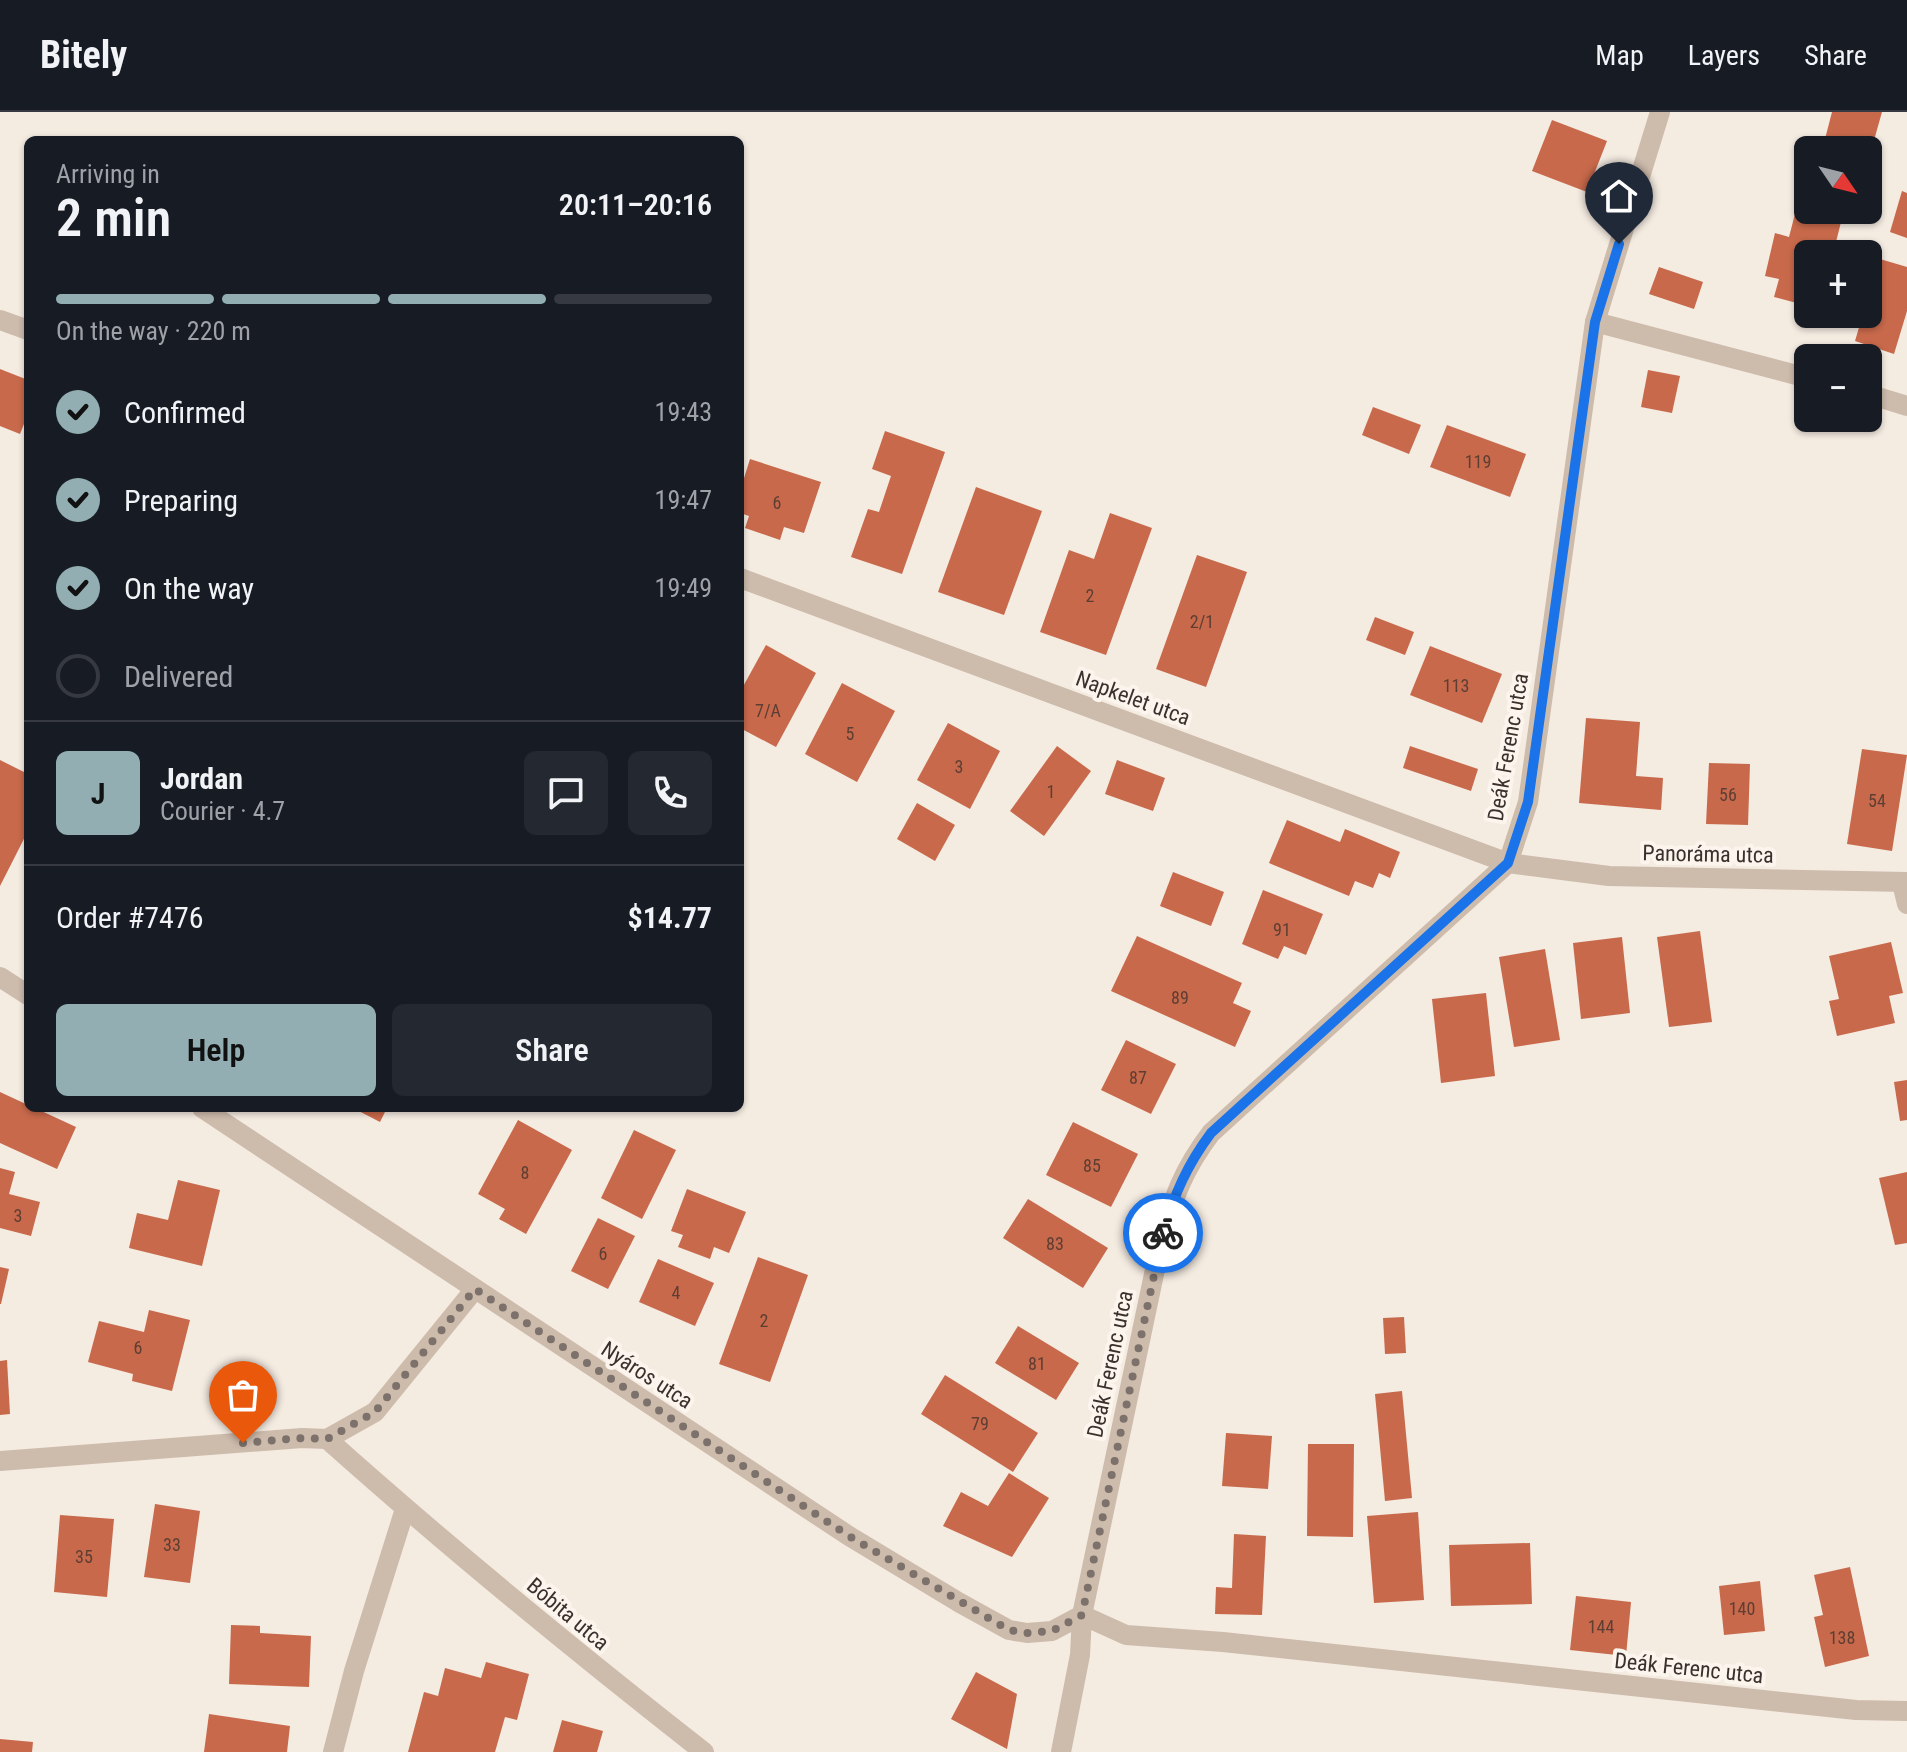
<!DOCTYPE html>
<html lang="en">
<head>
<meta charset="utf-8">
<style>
  :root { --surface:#171b24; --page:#242831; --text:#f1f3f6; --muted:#9ea1a6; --line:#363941; --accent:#92aeb2 }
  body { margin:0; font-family:"Roboto Condensed",sans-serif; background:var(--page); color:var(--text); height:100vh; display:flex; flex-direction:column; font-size:30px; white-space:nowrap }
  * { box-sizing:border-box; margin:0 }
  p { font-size:26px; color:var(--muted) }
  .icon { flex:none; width:44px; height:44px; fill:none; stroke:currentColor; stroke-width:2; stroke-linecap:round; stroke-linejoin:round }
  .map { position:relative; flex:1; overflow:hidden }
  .details { position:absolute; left:24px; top:24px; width:720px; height:976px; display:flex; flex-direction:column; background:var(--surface); border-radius:12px; box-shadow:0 2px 6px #0004 }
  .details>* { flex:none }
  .needle { width:52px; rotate:125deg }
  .controls { position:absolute; left:1794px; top:24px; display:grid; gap:16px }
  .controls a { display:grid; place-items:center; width:88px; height:88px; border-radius:12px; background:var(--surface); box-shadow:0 2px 6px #0004; font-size:40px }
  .pin { position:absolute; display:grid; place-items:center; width:68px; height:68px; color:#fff; margin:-82px -34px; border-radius:50% 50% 50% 0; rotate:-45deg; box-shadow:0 0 8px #0007 }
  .pin .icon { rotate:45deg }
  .courier { position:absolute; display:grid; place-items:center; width:80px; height:80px; margin:-40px; border:6px solid #1a73e8; border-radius:50%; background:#fff; color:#222; box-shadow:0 2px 10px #0007 }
  .headline em { font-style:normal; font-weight:600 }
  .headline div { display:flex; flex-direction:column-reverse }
  .headline { display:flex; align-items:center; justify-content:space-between; height:136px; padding:0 32px }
  h1 { font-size:52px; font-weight:600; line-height:60px }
  .bar { display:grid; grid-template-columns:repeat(4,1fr); gap:12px 8px; align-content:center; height:96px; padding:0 32px }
  .bar i { height:10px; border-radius:6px; background:var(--line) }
  .bar .selected { background:var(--accent) }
  .bar p { grid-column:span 4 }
  .line { display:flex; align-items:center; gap:20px; padding:0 32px; border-top:2px solid var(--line) }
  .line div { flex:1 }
  .round { display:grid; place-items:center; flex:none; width:84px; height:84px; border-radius:12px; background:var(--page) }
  ol { padding:0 32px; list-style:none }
  li { display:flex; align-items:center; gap:24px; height:88px }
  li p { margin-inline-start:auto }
  li .icon { padding:8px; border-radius:50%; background:var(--accent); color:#111; stroke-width:4 }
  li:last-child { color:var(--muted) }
  li i { width:44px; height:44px; border:4px solid var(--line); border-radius:50% }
  .primary-button { display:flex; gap:16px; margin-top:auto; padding:16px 32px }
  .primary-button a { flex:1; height:92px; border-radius:12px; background:var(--accent); color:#111; font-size:32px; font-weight:600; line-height:92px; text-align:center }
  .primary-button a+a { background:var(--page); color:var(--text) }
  header { display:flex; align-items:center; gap:48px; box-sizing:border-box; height:112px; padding:0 40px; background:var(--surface); border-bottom:2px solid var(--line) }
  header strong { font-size:38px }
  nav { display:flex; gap:44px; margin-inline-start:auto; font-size:28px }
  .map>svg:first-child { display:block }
  .building { fill:#c8694b }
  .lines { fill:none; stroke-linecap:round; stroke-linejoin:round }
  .minor { stroke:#cdbbac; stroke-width:20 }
  .done { stroke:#7c716b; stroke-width:8; stroke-dasharray:0 14.4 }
  .route { stroke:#1a73e8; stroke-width:10 }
  .labels { text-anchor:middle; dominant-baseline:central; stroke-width:8; stroke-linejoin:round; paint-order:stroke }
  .number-label { font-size:18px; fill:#5e3e33 }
  .street-label { font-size:22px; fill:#3b302b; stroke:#fbf5ee }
</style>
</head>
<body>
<header>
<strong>Bitely</strong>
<nav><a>Map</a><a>Layers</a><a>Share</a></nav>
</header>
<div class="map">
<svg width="1907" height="1640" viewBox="0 0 1907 1640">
  <rect width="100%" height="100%" fill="#f4ebe1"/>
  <!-- building -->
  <g class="building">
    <path d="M1832 0H1882L1871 39 1825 27Z"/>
    <path d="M1552 8 1607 29 1587 80 1532 59Z"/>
    <path d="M1803 71 1808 73V98H1844L1833 142H1808V194L1774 185 1779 167 1765 164 1775 121 1789 125Z"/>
    <path d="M1902 79 1907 81V126L1890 120Z"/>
    <path d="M1880 147 1907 155V199L1894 242 1855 229 1863 202H1868V168L1873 169Z"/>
    <path d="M1659 155 1703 170 1694 197 1649 182Z"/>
    <path d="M0 257 28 268V302L20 322 0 314Z"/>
    <path d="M1648 258 1680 264 1672 301 1641 295Z"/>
    <path d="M1373 295 1421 313 1409 342 1362 323Z"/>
    <path d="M1447 313 1526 342 1510 385 1430 355Z"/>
    <path d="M885 319 945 340 902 462 851 445 868 397 879 400 891 364 872 357Z"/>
    <path d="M750 347 821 370 804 421 784 415 780 428 745 416 749 404 740 401V379Z"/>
    <path d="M976 375 1042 399 1004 503 938 480Z"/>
    <path d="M1110 401 1152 416 1106 543 1040 520 1069 438 1094 447Z"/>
    <path d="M1197 443 1247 460 1206 575 1156 557Z"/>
    <path d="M1375 505 1414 520 1405 543 1366 528Z"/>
    <path d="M766 533 816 561 776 635 740 616V580Z"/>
    <path d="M1430 534 1502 562 1482 611 1410 583Z"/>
    <path d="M842 571 895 599 857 670 805 642Z"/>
    <path d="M1586 606 1640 610 1636 664 1663 666 1661 698 1579 691Z"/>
    <path d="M948 611 1000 639 970 697 917 668Z"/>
    <path d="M1057 634 1091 659 1044 724 1010 699Z"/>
    <path d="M1410 634 1478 657 1471 679 1403 656Z"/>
    <path d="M1862 637 1907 643 1892 739 1847 732Z"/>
    <path d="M0 648 28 662 26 671 28 672V719L0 774Z"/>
    <path d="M1117 648 1165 666 1153 699 1105 682Z"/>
    <path d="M1709 651 1750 652 1748 713 1706 712Z"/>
    <path d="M917 691 955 713 935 749 897 727Z"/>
    <path d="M1287 708 1340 730 1345 717 1400 740 1390 766 1379 761 1373 776 1355 769 1349 784 1269 751Z"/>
    <path d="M1173 760 1224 780 1211 814 1160 794Z"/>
    <path d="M1263 778 1323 802 1306 843 1284 834 1278 847 1242 832Z"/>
    <path d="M1700 819 1712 910 1669 915 1657 825Z"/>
    <path d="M1137 824 1242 871 1233 891 1251 899 1235 935 1111 879Z"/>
    <path d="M1622 825 1630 901 1581 907 1573 831Z"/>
    <path d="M1891 830 1903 881 1889 884 1895 911 1837 924 1829 889 1839 887 1829 844Z"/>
    <path d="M1545 837 1560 928 1514 935 1499 845Z"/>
    <path d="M1486 881 1495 964 1441 971 1432 887Z"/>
    <path d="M1126 928 1176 952 1151 1002 1101 978Z"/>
    <path d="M1907 968V1008L1900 1009 1894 970Z"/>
    <path d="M0 980 28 993V996H35L76 1015 57 1057 0 1031Z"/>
    <path d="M353 996H387L380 1010Z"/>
    <path d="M518 1008 572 1038 526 1122 499 1107 505 1097 478 1082Z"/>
    <path d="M1073 1010 1138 1042 1111 1095 1046 1063Z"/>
    <path d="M634 1018 676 1038 642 1107 601 1086Z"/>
    <path d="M0 1056 15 1060 9 1082 40 1090 31 1124 0 1116Z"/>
    <path d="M1907 1060V1131L1895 1133 1879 1066Z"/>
    <path d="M178 1068 220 1078 202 1154 129 1136 137 1101 168 1108Z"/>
    <path d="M687 1077 746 1100 729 1141 714 1135 710 1147 678 1135 683 1123 671 1119Z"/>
    <path d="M1028 1087 1108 1136 1083 1176 1003 1126Z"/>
    <path d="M598 1106 635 1124 608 1177 571 1159Z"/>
    <path d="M758 1145 808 1163 770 1270 719 1252Z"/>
    <path d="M658 1147 714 1171 695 1214 639 1190Z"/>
    <path d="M0 1155 9 1157 1 1192H0Z"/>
    <path d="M149 1198 190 1208 172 1279 132 1269 133 1262 88 1250 99 1209 144 1220Z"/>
    <path d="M1404 1205 1406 1241 1385 1242 1383 1206Z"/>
    <path d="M1018 1214 1079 1251 1056 1288 995 1251Z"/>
    <path d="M7 1248 10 1302 0 1303V1249Z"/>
    <path d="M945 1263 1038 1321 1013 1360 921 1302Z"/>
    <path d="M1402 1279 1412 1386 1385 1389 1375 1282Z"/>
    <path d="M1226 1321 1272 1324 1268 1377 1222 1374Z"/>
    <path d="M1308 1332H1354L1353 1425 1307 1424Z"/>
    <path d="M1009 1361 1049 1386 1012 1445 943 1414 961 1380 988 1394Z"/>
    <path d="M155 1392 200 1399 190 1471 144 1465Z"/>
    <path d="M1418 1400 1424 1488 1374 1491 1367 1404Z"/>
    <path d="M60 1403 114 1407 107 1485 54 1480Z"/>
    <path d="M1234 1422 1266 1424 1262 1503 1215 1502 1216 1475 1232 1476Z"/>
    <path d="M1530 1431 1532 1492 1451 1494 1449 1433Z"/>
    <path d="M1850 1455 1869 1544 1825 1555 1814 1505 1823 1503 1814 1463Z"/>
    <path d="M1760 1469 1765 1519 1724 1523 1719 1474Z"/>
    <path d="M1576 1484 1631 1490 1626 1544 1570 1538Z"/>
    <path d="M231 1513 260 1514V1521L311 1524 309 1575 229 1572Z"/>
    <path d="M486 1550 529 1562 517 1608 505 1605 495 1640H408L424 1580 438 1584 445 1556 481 1566Z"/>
    <path d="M976 1560 1017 1582 1007 1637 951 1607Z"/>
    <path d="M209 1602 290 1614 287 1640H204Z"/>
    <path d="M562 1608 603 1619 597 1640H553Z"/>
    <path d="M0 1627 33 1630 32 1640H0Z"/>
  </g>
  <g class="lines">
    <!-- minor -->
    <g class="minor">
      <path d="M1660 0 1595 210 1528 690 1508 751 1211 1021C1183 1058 1174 1084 1161 1129L1082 1503 1126 1523 1223 1530 1856 1598 1907 1599"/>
      <path d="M0 208 28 218"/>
      <path d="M1595 210 1808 266"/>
      <path d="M1868 282 1907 294"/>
      <path d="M740 466 1508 751 1609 764 1907 770"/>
      <path d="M1902 771 1907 792"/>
      <path d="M0 865 28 883"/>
      <path d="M202 996 849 1424 960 1491 1009 1518 1027 1521 1052 1519 1082 1503 1080 1543 1061 1640"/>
      <path d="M327 1327C449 1436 575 1539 704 1640"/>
      <path d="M0 1349 302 1326 327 1327 375 1300 475 1177"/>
      <path d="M333 1640 354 1559 405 1397"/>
    </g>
  </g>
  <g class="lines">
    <!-- done -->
    <path class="done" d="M243 1331 302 1326 327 1327 375 1300 475 1177 849 1424 1009 1518 1027 1521 1052 1519 1082 1503 1163 1121"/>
    <!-- route -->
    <path class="route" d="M1163 1121C1174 1083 1187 1053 1211 1021L1508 751 1528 690 1595 210 1619 132"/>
  </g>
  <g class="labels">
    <!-- number labels -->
    <g class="number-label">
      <text x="1478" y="349">119</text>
      <text x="777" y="390">6</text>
      <text x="1090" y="483">2</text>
      <text x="1202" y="509">2/1</text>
      <text x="1456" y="573">113</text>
      <text x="768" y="598">7/A</text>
      <text x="850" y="621">5</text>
      <text x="959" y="654">3</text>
      <text x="1051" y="679">1</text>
      <text x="1728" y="682">56</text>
      <text x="1877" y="688">54</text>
      <text x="1282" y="817">91</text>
      <text x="1180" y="885">89</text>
      <text x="1138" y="965">87</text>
      <text x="1092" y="1053">85</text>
      <text x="525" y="1060">8</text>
      <text x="18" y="1103">3</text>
      <text x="1055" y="1131">83</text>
      <text x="603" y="1141">6</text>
      <text x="676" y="1180">4</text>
      <text x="764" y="1208">2</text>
      <text x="138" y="1235">6</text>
      <text x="1037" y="1251">81</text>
      <text x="980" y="1311">79</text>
      <text x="172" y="1432">33</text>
      <text x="84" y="1444">35</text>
      <text x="1742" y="1496">140</text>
      <text x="1601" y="1514">144</text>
      <text x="1842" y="1525">138</text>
    </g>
    <!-- street labels -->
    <g class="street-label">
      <text transform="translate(1133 586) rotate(20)">Napkelet utca</text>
      <text transform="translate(1508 635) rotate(-80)">Deák Ferenc utca</text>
      <text transform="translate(1708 742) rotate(1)">Panoráma utca</text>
      <text transform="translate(1110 1252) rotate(-78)">Deák Ferenc utca</text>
      <text transform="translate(647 1263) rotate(33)">Nyáros utca</text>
      <text transform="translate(568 1502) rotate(40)">Bóbita utca</text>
      <text transform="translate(1689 1556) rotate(6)">Deák Ferenc utca</text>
    </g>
  </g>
</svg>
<div class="controls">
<a><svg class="needle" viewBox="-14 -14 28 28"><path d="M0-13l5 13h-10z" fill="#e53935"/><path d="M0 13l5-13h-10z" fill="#9ea1a6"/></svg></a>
<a>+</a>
<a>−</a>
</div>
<div class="pin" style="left:243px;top:1331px;background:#ea580c"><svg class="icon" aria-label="bag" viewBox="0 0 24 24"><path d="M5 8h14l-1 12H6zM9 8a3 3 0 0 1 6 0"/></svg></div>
<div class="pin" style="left:1619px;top:132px;background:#1f2937"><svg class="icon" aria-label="home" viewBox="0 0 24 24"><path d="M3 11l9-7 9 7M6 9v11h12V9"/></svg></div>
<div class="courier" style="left:1163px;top:1121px"><svg class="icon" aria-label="bike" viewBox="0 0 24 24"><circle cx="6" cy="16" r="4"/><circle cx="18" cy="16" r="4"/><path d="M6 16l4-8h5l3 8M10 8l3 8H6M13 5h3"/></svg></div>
<section class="details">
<div class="headline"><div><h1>2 min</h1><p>Arriving in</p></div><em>20:11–20:16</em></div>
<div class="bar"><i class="selected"></i><i class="selected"></i><i class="selected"></i><i></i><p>On the way · 220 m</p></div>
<ol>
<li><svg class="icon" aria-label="check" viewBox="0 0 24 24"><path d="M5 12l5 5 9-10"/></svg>Confirmed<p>19:43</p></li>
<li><svg class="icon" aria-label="check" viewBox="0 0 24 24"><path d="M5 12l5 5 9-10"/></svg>Preparing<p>19:47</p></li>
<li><svg class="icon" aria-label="check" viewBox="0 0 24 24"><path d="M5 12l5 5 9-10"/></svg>On the way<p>19:49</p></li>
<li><i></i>Delivered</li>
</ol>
<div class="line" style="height:144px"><b class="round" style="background:var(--accent);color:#111">J</b><div><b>Jordan</b><p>Courier · 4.7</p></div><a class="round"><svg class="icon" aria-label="chat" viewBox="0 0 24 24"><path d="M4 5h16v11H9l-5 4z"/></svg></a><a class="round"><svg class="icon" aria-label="phone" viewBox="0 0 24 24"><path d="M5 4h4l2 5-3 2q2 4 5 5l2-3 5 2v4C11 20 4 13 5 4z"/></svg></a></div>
<div class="line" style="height:104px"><div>Order #7476</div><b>$14.77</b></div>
<div class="primary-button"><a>Help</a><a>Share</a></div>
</section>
</div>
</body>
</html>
